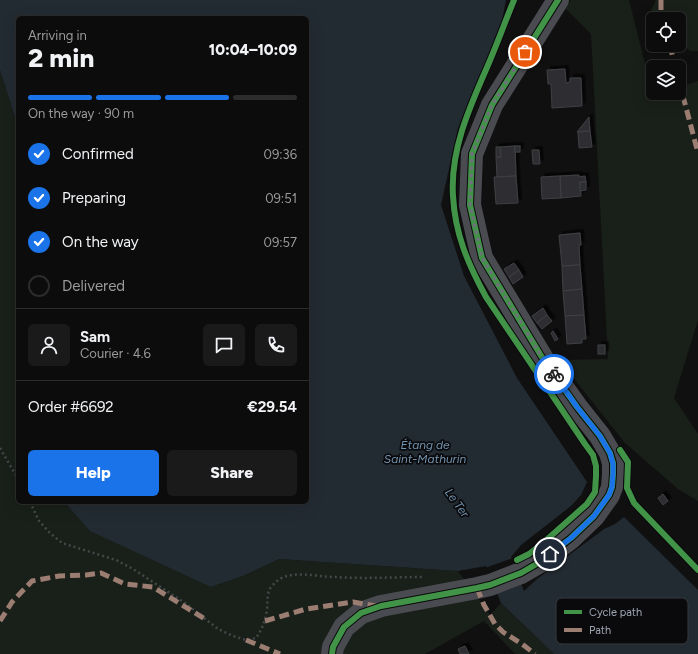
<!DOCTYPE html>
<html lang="en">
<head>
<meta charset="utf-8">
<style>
  :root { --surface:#0c0c0c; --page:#1a1a1a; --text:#f1f3f6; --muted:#9a9b9d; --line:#2c2c2d; --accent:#1a73e8 }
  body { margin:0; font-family:Figtree,sans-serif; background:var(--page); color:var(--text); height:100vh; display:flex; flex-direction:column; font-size:15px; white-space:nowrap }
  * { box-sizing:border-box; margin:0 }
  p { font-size:13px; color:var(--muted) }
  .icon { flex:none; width:22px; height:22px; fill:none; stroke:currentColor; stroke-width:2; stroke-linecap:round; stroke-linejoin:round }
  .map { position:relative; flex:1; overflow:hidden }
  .panel { position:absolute; left:16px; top:16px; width:293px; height:488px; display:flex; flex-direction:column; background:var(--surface); border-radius:6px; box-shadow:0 4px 16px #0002,0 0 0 1px var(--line) }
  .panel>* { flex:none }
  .buttons { position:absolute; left:646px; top:12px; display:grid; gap:8px }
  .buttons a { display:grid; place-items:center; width:40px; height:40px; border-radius:6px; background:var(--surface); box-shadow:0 4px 16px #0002,0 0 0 1px var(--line); font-size:20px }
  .pin { position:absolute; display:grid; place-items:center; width:34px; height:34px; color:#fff; margin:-17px; border:2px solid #fff; border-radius:50%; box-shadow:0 1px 4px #0007 }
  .courier { position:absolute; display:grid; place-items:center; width:40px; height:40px; margin:-20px; border:3px solid #1a73e8; border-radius:50%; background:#fff; color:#222; box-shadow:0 1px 5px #0007 }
  .overview em { font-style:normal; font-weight:800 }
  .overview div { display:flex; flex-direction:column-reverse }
  .overview { display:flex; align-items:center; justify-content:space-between; height:68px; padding:0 12px }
  h1 { font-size:26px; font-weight:800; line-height:30px }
  .bar { display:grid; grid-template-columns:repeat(4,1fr); gap:6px 4px; align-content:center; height:48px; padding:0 12px }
  .bar i { height:5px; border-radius:3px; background:var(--line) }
  .bar .current { background:var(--accent) }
  .bar p { grid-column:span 4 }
  .line { display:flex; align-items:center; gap:10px; padding:0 12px; border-top:1px solid var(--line) }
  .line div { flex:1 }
  .round { display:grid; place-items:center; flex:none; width:42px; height:42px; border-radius:6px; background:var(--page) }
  ol { padding:0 12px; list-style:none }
  li { display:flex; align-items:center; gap:12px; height:44px }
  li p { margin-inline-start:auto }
  li .icon { padding:4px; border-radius:50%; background:var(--accent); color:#fff; stroke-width:4 }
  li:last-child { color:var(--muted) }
  li i { width:22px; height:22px; border:2px solid var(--line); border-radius:50% }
  .action { display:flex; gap:8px; margin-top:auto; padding:8px 12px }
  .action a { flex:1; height:46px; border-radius:6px; background:var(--accent); color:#fff; font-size:16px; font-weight:800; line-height:46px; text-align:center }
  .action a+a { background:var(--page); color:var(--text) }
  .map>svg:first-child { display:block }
  .green { fill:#191f19 }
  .water { fill:#232b32 }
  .pier { fill:#101010 }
  .building { fill:#2f2f31; stroke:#3e4044; filter:url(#shadow) }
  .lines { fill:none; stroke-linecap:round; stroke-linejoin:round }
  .path { stroke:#45474b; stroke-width:2.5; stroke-dasharray:2 3; stroke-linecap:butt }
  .minor { stroke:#4a4b50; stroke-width:22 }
  .quiet { stroke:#9b7d72; stroke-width:5; stroke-dasharray:10 5; stroke-linecap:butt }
  .cycleway-casing { stroke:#0a0a0c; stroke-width:8 }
  .cycleway { stroke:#419447; stroke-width:6 }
  .done { stroke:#6d717a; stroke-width:4; stroke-dasharray:0 7.2 }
  .route { stroke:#1a73e8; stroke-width:5 }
  .labels { text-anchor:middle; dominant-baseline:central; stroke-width:3.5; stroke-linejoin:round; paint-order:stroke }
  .water-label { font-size:12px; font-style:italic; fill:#7394b1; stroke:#0a0a0c }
  .key { fill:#0a0a0c; stroke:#37383e; stroke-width:1 }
  .key-label { font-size:11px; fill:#9fa5b3 }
</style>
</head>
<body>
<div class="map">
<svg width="698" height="654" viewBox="0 0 698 654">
  <defs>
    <filter id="shadow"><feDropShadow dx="3.5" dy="-3.5" stdDeviation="0" flood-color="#0009"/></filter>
  </defs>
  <rect width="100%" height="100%" fill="#101010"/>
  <!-- green -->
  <g class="green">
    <path d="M571 0H629L653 95 661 93H679V87L698 81V320L674 398 698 434V501L678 489 625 443 559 360 608 359 591 34 565 8Z"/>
    <path d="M656 0H698V51H690L679 40V19H659L651 10Z"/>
    <path d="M0 70 18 127V502H68L66 504 211 587 243 576 279 559 458 571 490 615 501 603 554 654H515L484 621 425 654H0Z"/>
  </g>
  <!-- water -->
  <path class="water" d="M0 0H506L501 25 458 128 441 205 464 276 517 378 587 482 581 495 571 506 521 545 511 557 524 591 537 579 604 529 615 524 624 517 698 590V654H554L501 603 486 566 458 571 279 559 243 576 211 587 90 531 66 504 68 502H307V18H18V127L0 70Z"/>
  <!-- pier -->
  <path class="pier" d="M513 558 523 584 495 594 485 568Z"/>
  <!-- building -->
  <g class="building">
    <path d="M565 69 566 83 570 82V78H581L582 106 552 108 551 84H548L547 70Z"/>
    <path d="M589 117 590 131 577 132Z"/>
    <path d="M590 131 592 147 579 148 578 132Z"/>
    <path d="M515 146 516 176 497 177 496 157H501L500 147Z"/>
    <rect x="515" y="146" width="5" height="6"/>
    <path d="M496 147H500L501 157H496Z"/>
    <path d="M532 150H539L540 164H533Z"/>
    <path d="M579 175V177L585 176 586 182H580L581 196 561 198 560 176Z"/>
    <path d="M516 176 518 203 496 204 494 177Z"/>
    <path d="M560 176 561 198 542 199 541 177Z"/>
    <path d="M580 182H586V190L580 191Z"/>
    <path d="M580 233 581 245H579L580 265 562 266 559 235Z"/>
    <path d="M514 263 519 270 509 277 504 269Z"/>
    <path d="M580 265 582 289 563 291 562 266Z"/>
    <path d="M519 270 523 277 513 284 509 277Z"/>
    <path d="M582 289 584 315 565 316 563 291Z"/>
    <path d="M543 308 547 315 537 323 532 316Z"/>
    <path d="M547 315 552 321 542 329 537 323Z"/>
    <path d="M584 315 586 339H582V343L567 344 565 316Z"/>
    <path d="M553 331 558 339 555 341 551 333Z"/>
    <rect x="598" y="345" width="7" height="9"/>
    <path d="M663 494 668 501 663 505 658 498Z"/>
    <path d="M465 646 469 654H460L458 649Z"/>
  </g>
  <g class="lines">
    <!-- path -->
    <g class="path">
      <path d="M476 92 514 0"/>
      <path d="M0 448 18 479"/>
      <path d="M30 502 39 521 49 532 62 543 116 560 133 569 185 603 218 629 233 636 246 640 256 638C262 630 265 621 267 610 268 602 266 594 271 587 277 580 283 576 292 575 306 573 321 577 335 577 364 579 394 577 424 577"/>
    </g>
    <!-- minor -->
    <path class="minor" d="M332 654 333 647 344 627 361 613 381 606 477 588 490 585 521 573 540 562 571 538 594 516 609 495 612 487 613 474V463L610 453 600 436 577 407 543 359 482 258 470 205 472 154 492 105 558 0"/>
    <!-- quiet -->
    <g class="quiet">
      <path d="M661 0V10L663 19"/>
      <path d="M670 45 675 67"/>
      <path d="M679 81 698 153"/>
      <path d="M477 588 484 605 495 624 503 632 522 644 535 654"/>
      <path d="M0 621 12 602 32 581 59 576 86 575 101 573 125 584 153 587 205 619"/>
      <path d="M265 621 306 609 353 602 376 606"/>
      <path d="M246 640 280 654"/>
    </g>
    <defs>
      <g id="cycleway">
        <path d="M514 0C505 22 497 44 488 65 470 106 450 150 453 196 455 234 468 264 486 297L585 444 593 455 596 466V476L595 492 587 504 543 543 529 554 517 560"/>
        <path d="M620 450 628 462 627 488 634 503 698 570"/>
        <path d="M332 654 333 647 344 627 361 613 381 606 477 588 490 585 521 573 540 562 571 538 594 516 609 495 612 487 613 474V463L610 453 600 436 577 407 543 359 482 258 470 205 472 154 492 105 558 0"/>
      </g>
    </defs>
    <!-- cycleway casing -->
    <use href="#cycleway" class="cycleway-casing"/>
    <!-- cycleway -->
    <use href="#cycleway" class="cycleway"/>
  </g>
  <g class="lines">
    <!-- done -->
    <path class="done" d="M525 52 492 105 472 154 470 205 482 258 543 359 554 374"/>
    <!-- route -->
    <path class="route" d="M550 554 571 538 594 516 609 495 612 487 613 474V464L610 453 600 436 577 407 554 374"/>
  </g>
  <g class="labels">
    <!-- water labels -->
    <g class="water-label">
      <text x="425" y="445">Étang de<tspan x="425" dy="14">Saint-Mathurin</tspan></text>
      <text transform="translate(457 503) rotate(54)">Le Ter</text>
    </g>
  </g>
  <!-- legend -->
  <rect x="556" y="598" width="132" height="46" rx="6" class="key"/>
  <rect x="564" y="610" width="18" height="4" fill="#419447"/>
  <rect x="564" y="628" width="18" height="4" fill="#9b7d72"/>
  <g class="key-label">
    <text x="589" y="616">Cycle path</text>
    <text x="589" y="634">Path</text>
  </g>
</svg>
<div class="buttons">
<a><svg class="icon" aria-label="locate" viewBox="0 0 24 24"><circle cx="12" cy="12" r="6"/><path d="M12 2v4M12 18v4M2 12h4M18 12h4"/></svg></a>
<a><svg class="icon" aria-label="layers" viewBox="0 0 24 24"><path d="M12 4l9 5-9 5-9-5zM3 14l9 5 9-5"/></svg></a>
</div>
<div class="pin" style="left:525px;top:52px;background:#ea580c"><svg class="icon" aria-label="bag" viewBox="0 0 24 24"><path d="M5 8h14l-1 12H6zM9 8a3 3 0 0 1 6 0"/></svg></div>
<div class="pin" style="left:550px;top:554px;background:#1f2937"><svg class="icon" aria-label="home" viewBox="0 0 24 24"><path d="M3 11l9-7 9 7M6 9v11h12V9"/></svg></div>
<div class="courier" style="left:554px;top:374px"><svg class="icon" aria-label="bike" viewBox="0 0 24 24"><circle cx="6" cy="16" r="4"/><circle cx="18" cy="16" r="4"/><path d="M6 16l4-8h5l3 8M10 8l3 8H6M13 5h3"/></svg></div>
<section class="panel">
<div class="overview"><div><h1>2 min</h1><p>Arriving in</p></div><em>10:04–10:09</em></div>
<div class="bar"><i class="current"></i><i class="current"></i><i class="current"></i><i></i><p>On the way · 90 m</p></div>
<ol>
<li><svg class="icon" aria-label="check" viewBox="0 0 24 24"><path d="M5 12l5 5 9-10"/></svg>Confirmed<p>09:36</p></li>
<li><svg class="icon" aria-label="check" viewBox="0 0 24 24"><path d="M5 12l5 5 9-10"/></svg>Preparing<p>09:51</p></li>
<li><svg class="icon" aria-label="check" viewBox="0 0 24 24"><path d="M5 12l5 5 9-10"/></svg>On the way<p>09:57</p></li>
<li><i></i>Delivered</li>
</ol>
<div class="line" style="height:72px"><a class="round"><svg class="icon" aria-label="person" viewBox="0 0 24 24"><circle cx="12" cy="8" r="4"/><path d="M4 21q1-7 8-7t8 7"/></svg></a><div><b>Sam</b><p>Courier · 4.6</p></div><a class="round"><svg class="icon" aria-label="chat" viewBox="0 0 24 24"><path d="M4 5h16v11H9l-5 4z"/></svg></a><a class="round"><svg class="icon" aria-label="phone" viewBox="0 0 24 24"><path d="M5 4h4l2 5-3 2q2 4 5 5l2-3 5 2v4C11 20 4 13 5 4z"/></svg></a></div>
<div class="line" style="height:52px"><div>Order #6692</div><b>€29.54</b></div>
<div class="action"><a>Help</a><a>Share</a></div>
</section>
</div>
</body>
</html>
